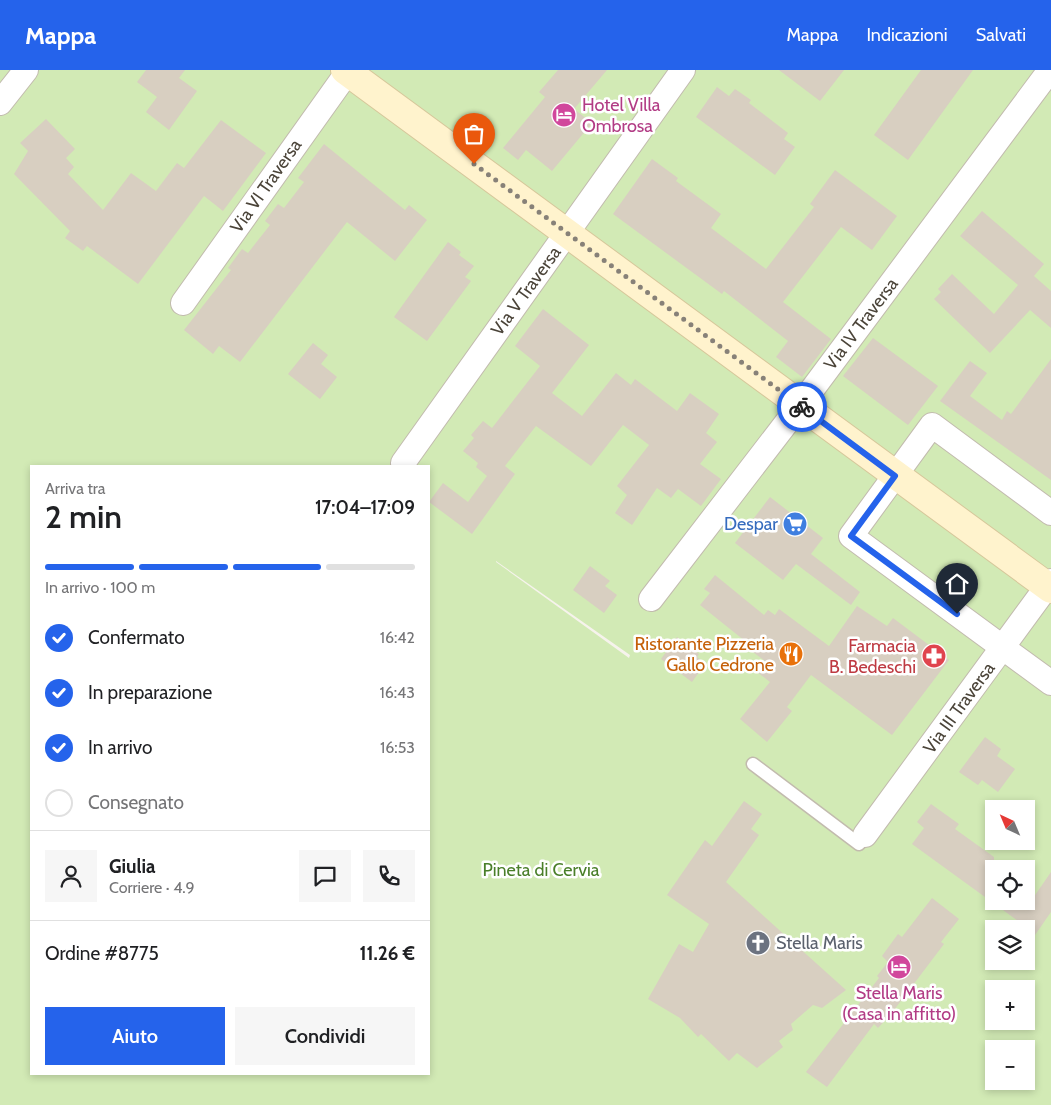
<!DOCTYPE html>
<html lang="it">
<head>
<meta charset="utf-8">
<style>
  :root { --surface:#fff; --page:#f6f6f6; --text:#202124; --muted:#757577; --line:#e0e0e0; --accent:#2563eb }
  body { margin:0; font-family:Cabin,sans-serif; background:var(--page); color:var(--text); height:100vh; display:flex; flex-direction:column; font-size:19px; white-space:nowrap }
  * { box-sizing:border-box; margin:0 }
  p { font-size:16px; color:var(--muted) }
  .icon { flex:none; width:28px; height:28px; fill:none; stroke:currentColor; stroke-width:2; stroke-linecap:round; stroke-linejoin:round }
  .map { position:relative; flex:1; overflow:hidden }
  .sheet { position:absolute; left:30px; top:395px; width:400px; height:610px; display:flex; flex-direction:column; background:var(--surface); border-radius:0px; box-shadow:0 2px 8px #0003 }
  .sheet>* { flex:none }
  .needle { width:32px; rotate:316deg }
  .buttons { position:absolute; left:985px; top:730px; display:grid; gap:10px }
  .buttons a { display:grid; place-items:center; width:50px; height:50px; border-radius:0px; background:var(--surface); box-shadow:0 2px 8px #0003; font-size:25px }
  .pin { position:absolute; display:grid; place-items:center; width:42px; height:42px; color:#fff; margin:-51px -21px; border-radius:50% 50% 50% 0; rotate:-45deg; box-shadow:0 0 5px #0007 }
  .pin .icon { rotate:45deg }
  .courier { position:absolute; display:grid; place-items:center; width:50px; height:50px; margin:-25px; border:4px solid #2563eb; border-radius:50%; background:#fff; color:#222; box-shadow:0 1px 6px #0007 }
  .overview em { font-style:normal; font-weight:600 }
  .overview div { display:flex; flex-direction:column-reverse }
  .overview { display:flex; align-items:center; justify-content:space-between; height:85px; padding:0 15px }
  h1 { font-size:32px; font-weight:600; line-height:38px }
  .bar { display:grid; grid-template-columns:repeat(4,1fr); gap:8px 5px; align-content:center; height:60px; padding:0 15px }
  .bar i { height:6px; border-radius:4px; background:var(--line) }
  .bar .current { background:var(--accent) }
  .bar p { grid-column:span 4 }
  .line { display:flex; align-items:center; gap:12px; padding:0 15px; border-top:1px solid var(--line) }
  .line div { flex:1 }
  .round { display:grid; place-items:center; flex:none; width:52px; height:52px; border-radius:0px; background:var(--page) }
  ol { padding:0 15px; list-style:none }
  li { display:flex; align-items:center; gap:15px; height:55px }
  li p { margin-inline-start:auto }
  li .icon { padding:5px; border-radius:50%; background:var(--accent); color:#fff; stroke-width:4 }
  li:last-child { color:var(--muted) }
  li i { width:28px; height:28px; border:2px solid var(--line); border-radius:50% }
  .action { display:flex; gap:10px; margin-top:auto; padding:10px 15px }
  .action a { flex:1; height:58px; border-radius:0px; background:var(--accent); color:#fff; font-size:20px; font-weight:600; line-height:58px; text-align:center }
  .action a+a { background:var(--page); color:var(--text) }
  header { display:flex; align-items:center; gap:30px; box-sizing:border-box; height:70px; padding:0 25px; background:var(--accent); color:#fff }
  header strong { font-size:24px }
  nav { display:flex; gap:28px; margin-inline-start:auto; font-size:18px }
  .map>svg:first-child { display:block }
  .green { fill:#d2eab5; fill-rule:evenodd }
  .building { fill:#d8cfc1 }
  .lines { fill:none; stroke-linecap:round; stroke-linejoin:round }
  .lane-casing { stroke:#c2bbae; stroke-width:15 }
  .street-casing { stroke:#c2bbae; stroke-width:26 }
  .secondary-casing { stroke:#d6c79b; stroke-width:30 }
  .lane { stroke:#fff; stroke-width:12 }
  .street { stroke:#fff; stroke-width:24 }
  .secondary { stroke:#fff3cd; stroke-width:28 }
  .done { stroke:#878178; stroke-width:5; stroke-dasharray:0 9 }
  .route { stroke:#2563eb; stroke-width:6 }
  .labels { text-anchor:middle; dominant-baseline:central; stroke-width:5; stroke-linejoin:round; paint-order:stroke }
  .hotel-label { font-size:18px; fill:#b23c85; stroke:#fff; text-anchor:start }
  .street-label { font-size:18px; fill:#4b4439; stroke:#fff }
  .shop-label { font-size:18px; fill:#366cbe; stroke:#fff; text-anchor:end }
  .food-label { font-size:18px; fill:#c56008; stroke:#fff; text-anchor:end }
  .health-label { font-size:18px; fill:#be3a42; stroke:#fff; text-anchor:end }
  .park-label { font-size:18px; fill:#4a7f2a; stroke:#fff }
  .worship-label { font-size:18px; fill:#5b616d; stroke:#fff; text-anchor:start }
</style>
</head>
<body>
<header>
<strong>Mappa</strong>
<nav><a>Mappa</a><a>Indicazioni</a><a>Salvati</a></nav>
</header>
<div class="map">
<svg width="1051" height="1035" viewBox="0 0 1051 1035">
  <rect width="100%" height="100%" fill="#f6f3ec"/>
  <!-- green -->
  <path class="green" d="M0 0H1051V1035H0ZM31 396H429V1004H31ZM496 491 630 585 629 588 496 492ZM994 739H1026V771H994ZM994 799H1026V831H994ZM994 859H1026V891H994ZM994 919H1026V951H994ZM994 979H1026V1011H994Z"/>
  <!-- building -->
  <g class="building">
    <path d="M146 0H185L179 8 197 21 169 60 146 42 157 27 137 12Z"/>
    <path d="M558 0H607L574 39 592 53 552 101 526 80 518 90 503 78 545 27 539 22Z"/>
    <path d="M779 0H844L820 31Z"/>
    <path d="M921 0H973L908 90 874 65Z"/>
    <path d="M717 17 729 26 735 19 751 30 749 33 788 63 784 69 795 77 775 105 696 47Z"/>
    <path d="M46 49 75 79 66 88 74 97 68 104 103 140 131 103 156 121 177 93 184 98 221 50 266 83 223 141 204 126 138 214 87 176 83 181 65 168 70 161 14 104 28 81 20 73Z"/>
    <path d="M324 74 405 140 409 135 427 150 395 191 347 152 240 292 219 276 213 284 184 260 231 200 228 198 242 179 248 183 270 155 265 151 278 134 284 138 304 112 298 108Z"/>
    <path d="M652 89 678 108 676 111 721 144 711 158 766 199 814 137 810 134 835 100 897 146 872 180 841 157 783 232 831 269 802 307 776 287 788 271 724 221 722 224 613 144Z"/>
    <path d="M982 141 1044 194 1034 206 1051 221V258L1030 240 990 283 934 229 941 222 938 219 952 204 994 244 1018 215 960 166Z"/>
    <path d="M448 172 461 182 459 185 474 196 465 207 471 211 427 271 394 247Z"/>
    <path d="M543 239 589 275 552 323 582 346 616 303 631 315 635 309 677 341 690 323 719 344 706 363 717 372 700 394 721 409 701 436 678 419 671 428 657 418 632 455 615 443 627 425 617 416 649 375 623 355 591 396 536 356 505 396 515 404 472 464 429 432 443 413 468 432 487 406 476 397 478 393 463 381 474 368 471 365 483 351 492 358 540 296 515 276Z"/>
    <path d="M873 268 938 316 908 355 843 306Z"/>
    <path d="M313 273 328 285 321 294 337 307 320 329 288 304Z"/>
    <path d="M1051 289V410L940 331 970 291 987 303 970 326 1002 350 1007 341 1011 344Z"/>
    <path d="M770 427 823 468 811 484 860 522 851 535 796 494 783 510 735 473Z"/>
    <path d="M590 496 610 511 605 516 617 525 604 543 573 520Z"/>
    <path d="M715 505 764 545 768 540 775 545 779 539 829 576 857 536 887 556 893 548 949 590 892 665 811 605 787 637 792 641 767 672 740 649 770 612 757 602 765 591 742 574 745 571 700 535 710 523 704 519Z"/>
    <path d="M677 567 699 584 697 587 702 591 699 595 702 598 692 612 661 589Z"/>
    <path d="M985 667 1001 679 997 686 1015 699 998 722 982 710 978 715 959 702Z"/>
    <path d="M744 731 762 744 751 759 759 765 726 812 846 920 822 938 813 935 791 954 793 960 779 971 783 977 757 998 737 983 729 991 701 964 698 967 680 948 648 929 679 874 693 882 709 854 667 825 705 770 712 776Z"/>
    <path d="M931 734 959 754 955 759 994 787V831H1031L1051 802V842L1026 878V859H1012L1018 851 912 774 924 758 917 752Z"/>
    <path d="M932 828 959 849 941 872 944 874 891 944 878 958 874 954 827 1017 806 1002 879 908 877 906 888 892 882 886 898 864 902 867Z"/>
  </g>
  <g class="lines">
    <defs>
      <path id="lane" d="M753 694 859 774 865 765"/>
      <g id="street">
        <path d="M0 33 26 0"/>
        <path d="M183 233 349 0"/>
        <path d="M403 393 683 0"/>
        <path d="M1051 443 932 355 851 466 1051 613"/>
        <path d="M651 529 814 317 1050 0"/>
        <path d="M865 765 1051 511"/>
      </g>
      <path id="secondary" d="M345 0 1051 519"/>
    </defs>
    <!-- lane casing -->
    <use href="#lane" class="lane-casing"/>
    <!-- street casing -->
    <use href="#street" class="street-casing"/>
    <!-- secondary casing -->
    <use href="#secondary" class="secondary-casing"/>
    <!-- lane -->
    <use href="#lane" class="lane"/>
    <!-- street -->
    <use href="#street" class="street"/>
    <!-- secondary -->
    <use href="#secondary" class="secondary"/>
  </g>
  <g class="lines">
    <!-- done -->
    <path class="done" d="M474 94 802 337"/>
    <!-- route -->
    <path class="route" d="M802 337 895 406 851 466 957 544"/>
  </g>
  <!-- icons -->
  <defs>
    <symbol id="hotel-disc" viewBox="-11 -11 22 22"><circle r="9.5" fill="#d1479c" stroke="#fff"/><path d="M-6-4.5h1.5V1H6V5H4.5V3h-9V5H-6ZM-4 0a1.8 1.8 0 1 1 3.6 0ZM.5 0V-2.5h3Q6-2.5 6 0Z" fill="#fff"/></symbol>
    <symbol id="supermarket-disc" viewBox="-11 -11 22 22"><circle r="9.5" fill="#3f7fe0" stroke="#fff"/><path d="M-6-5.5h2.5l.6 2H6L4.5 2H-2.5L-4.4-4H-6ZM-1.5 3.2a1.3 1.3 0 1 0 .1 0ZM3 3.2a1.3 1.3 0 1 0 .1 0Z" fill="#fff"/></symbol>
    <symbol id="restaurant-disc" viewBox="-11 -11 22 22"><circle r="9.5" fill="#e8710a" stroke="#fff"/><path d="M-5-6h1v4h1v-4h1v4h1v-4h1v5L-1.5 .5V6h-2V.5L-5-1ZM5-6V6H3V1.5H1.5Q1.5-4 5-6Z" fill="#fff"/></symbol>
    <symbol id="pharmacy-disc" viewBox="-11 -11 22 22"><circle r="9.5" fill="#e0444e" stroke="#fff"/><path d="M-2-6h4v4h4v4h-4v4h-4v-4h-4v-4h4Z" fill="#fff"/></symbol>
    <symbol id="church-disc" viewBox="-11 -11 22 22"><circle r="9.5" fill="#6b7280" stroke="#fff"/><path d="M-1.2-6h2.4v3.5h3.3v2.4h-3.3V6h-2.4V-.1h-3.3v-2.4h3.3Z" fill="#fff"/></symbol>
  </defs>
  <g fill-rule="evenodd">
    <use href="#hotel-disc" x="550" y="31" width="28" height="28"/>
    <use href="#supermarket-disc" x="781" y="440" width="28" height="28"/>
    <use href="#restaurant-disc" x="777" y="570" width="28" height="28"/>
    <use href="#pharmacy-disc" x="920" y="572" width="28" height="28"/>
    <use href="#church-disc" x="744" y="859" width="28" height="28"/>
    <use href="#hotel-disc" x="885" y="883" width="28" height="28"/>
  </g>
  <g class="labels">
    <!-- hotel labels -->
    <g class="hotel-label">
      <text x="582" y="35">Hotel Villa<tspan x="582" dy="21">Ombrosa</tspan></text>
      <text x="899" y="923" text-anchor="middle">Stella Maris<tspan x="899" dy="21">(Casa in affitto)</tspan></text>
    </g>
    <!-- street labels -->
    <g class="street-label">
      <text transform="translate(266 116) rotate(-55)">Via VI Traversa</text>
      <text transform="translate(526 221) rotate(-54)">Via V Traversa</text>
      <text transform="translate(861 254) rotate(-53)">Via IV Traversa</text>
      <text transform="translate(959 638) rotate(-54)">Via III Traversa</text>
    </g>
    <!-- shop labels -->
    <g class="shop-label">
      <text x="778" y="454">Despar</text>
    </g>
    <!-- food labels -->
    <g class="food-label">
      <text x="774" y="574">Ristorante Pizzeria<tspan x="774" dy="21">Gallo Cedrone</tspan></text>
    </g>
    <!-- health labels -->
    <g class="health-label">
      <text x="916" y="576">Farmacia<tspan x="916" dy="21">B. Bedeschi</tspan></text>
    </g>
    <!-- park labels -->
    <g class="park-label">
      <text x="541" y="800">Pineta di Cervia</text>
    </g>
    <!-- worship labels -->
    <g class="worship-label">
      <text x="776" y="873">Stella Maris</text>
    </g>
  </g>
</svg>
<div class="buttons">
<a><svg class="needle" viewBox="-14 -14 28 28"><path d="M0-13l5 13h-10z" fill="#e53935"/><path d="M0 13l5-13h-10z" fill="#757577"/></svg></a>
<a><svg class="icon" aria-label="locate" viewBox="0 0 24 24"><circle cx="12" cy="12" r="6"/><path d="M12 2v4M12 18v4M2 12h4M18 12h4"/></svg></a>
<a><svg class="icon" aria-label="layers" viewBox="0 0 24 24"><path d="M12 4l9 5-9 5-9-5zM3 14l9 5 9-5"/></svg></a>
<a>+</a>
<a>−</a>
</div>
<div class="pin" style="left:474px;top:94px;background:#ea580c"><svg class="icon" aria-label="bag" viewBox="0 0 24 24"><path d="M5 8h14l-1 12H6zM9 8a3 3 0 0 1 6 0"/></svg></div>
<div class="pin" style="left:957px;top:544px;background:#1f2937"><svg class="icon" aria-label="home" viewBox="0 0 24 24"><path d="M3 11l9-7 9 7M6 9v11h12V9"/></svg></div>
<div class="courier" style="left:802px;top:337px"><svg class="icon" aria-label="bike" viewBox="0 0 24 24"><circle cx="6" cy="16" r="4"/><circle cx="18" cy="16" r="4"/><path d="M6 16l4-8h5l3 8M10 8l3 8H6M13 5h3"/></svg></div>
<section class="sheet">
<div class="overview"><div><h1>2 min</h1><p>Arriva tra</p></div><em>17:04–17:09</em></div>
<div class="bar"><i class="current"></i><i class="current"></i><i class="current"></i><i></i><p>In arrivo · 100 m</p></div>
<ol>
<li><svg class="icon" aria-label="check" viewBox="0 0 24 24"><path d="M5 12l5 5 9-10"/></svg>Confermato<p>16:42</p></li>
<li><svg class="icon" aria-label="check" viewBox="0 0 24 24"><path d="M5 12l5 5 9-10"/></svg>In preparazione<p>16:43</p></li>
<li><svg class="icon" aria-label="check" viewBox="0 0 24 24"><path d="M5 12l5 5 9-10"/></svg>In arrivo<p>16:53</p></li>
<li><i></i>Consegnato</li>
</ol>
<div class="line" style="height:90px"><a class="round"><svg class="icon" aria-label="person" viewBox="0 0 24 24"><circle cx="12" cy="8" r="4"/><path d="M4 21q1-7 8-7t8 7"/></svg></a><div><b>Giulia</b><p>Corriere · 4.9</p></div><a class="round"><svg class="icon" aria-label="chat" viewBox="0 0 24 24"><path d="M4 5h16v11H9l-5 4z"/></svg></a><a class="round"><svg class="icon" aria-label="phone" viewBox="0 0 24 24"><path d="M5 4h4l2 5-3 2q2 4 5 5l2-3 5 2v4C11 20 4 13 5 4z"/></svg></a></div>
<div class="line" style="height:65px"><div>Ordine #8775</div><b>11.26 €</b></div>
<div class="action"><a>Aiuto</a><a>Condividi</a></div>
</section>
</div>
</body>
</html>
